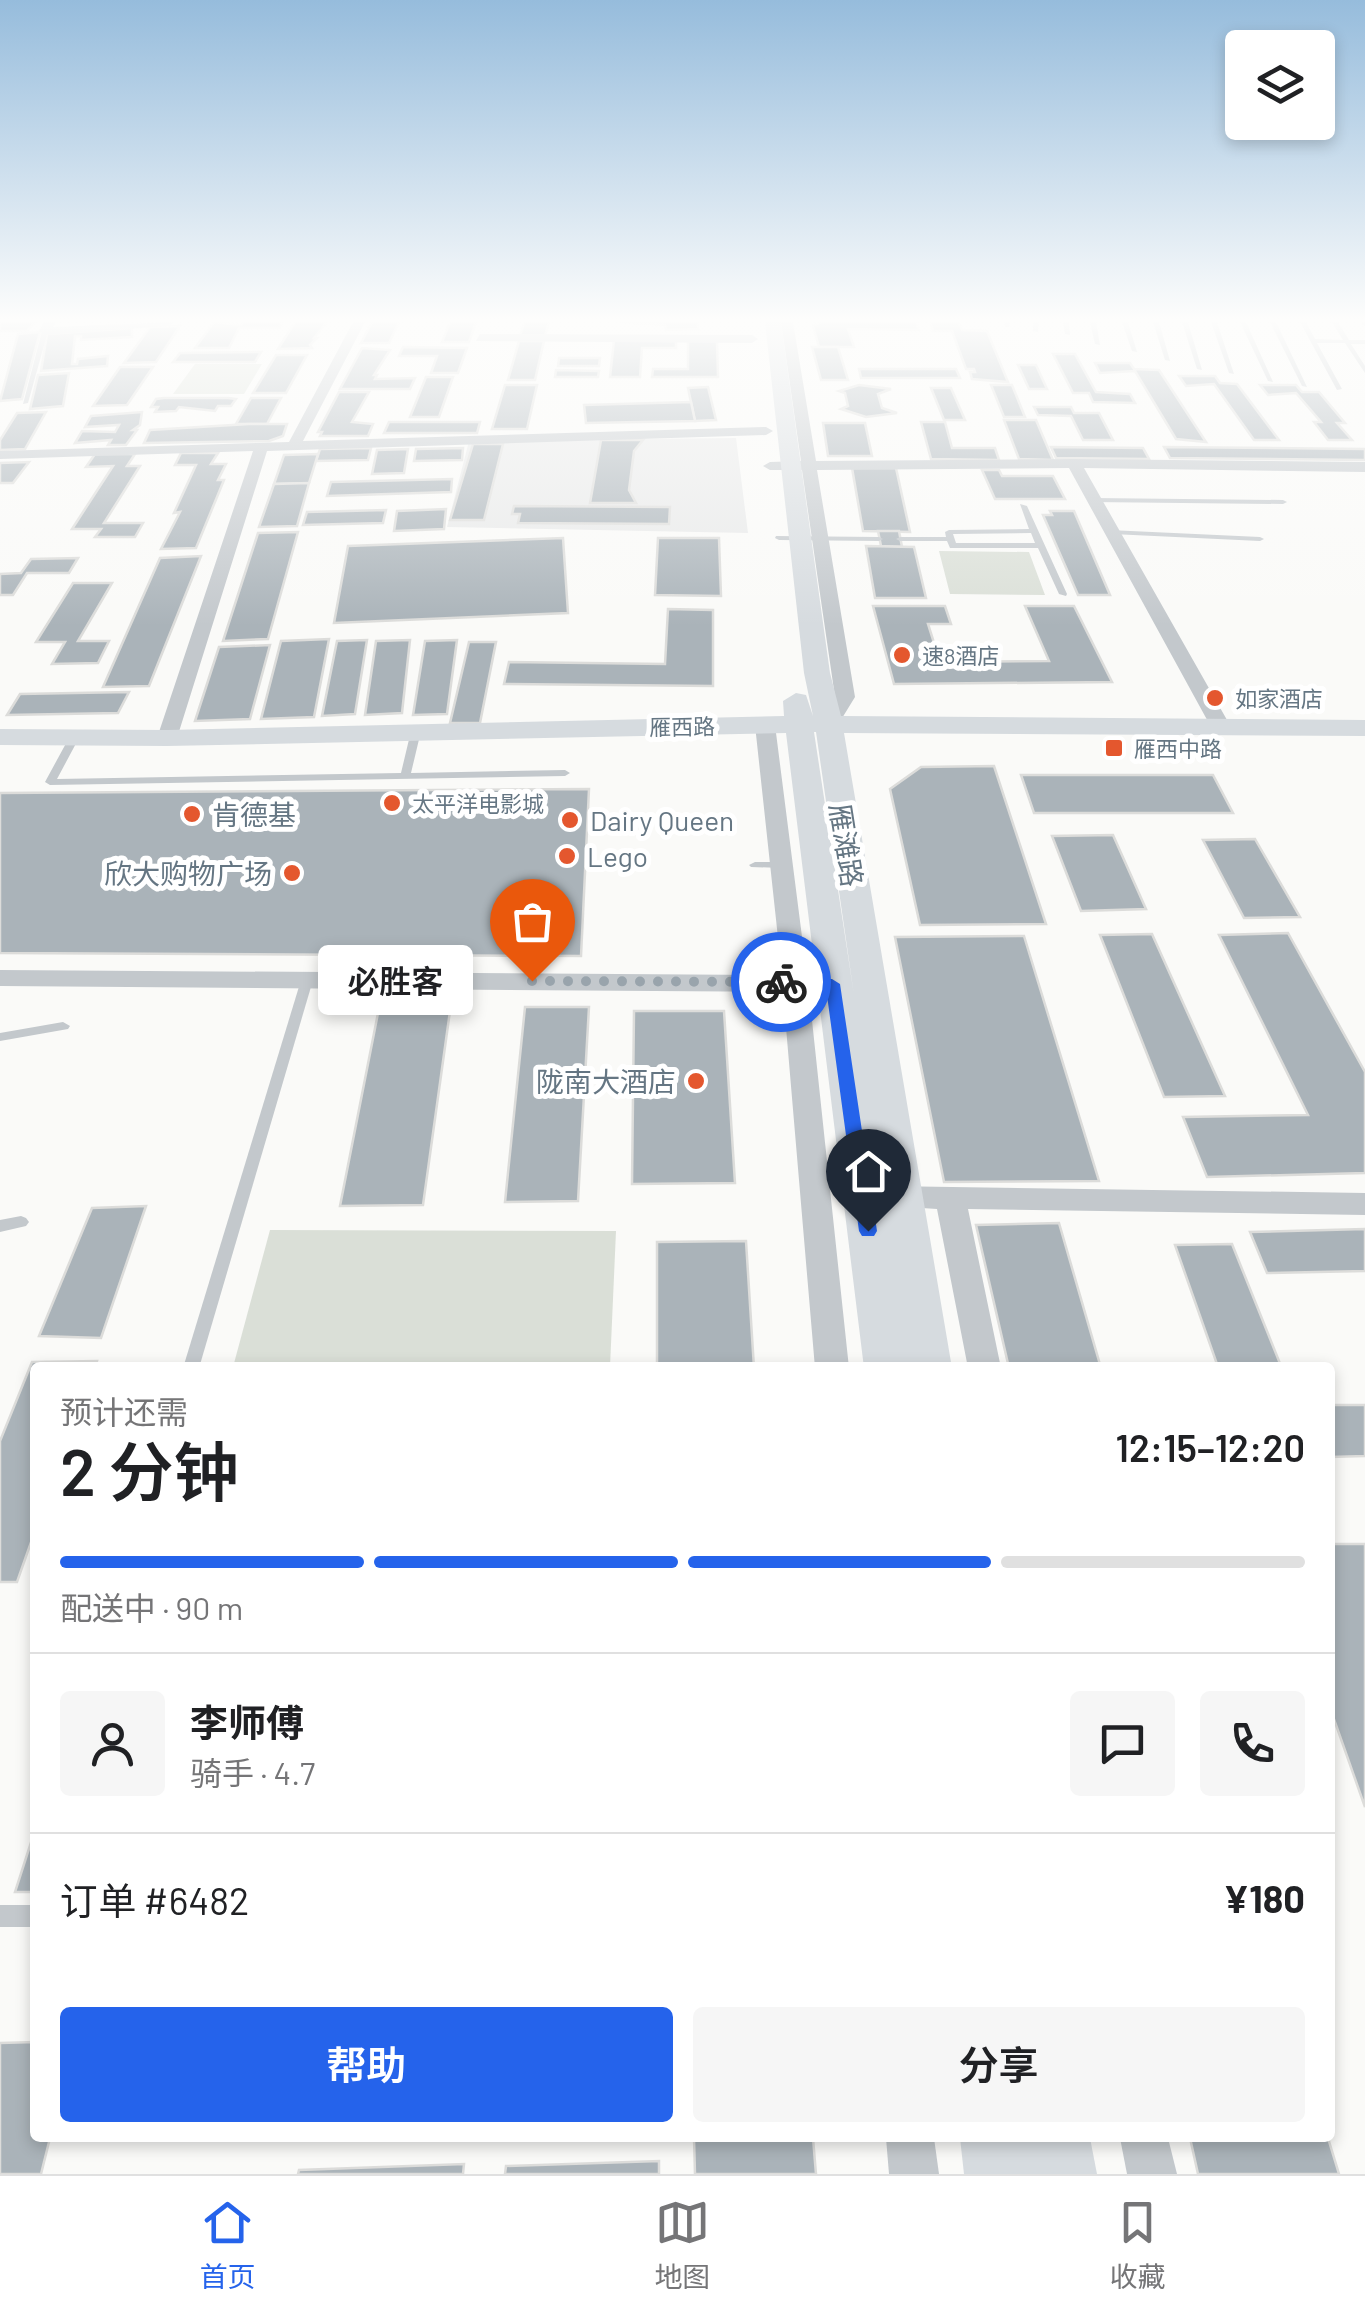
<!DOCTYPE html>
<html lang="zh">
<head>
<meta charset="utf-8">
<style>
  :root { --surface:#fff; --page:#f6f6f6; --text:#202124; --muted:#757577; --line:#e0e0e0; --accent:#2563eb }
  body { margin:0; font-family:Barlow,"Noto Sans SC",sans-serif; background:var(--page); color:var(--text); height:100vh; display:flex; flex-direction:column; font-size:38px; white-space:nowrap }
  * { box-sizing:border-box; margin:0 }
  p { font-size:32px; color:var(--muted) }
  .icon { flex:none; width:55px; height:55px; fill:none; stroke:currentColor; stroke-width:2; stroke-linecap:round; stroke-linejoin:round }
  .map { position:relative; flex:1; overflow:hidden }
  .drawer { position:absolute; left:30px; top:1362px; width:1305px; height:780px; display:flex; flex-direction:column; background:var(--surface); border-radius:10px; box-shadow:0 5px 15px #0003 }
  .drawer>* { flex:none }
  .fabs { position:absolute; left:1225px; top:30px; display:grid; gap:20px }
  .fabs a { display:grid; place-items:center; width:110px; height:110px; border-radius:10px; background:var(--surface); box-shadow:0 5px 15px #0003; font-size:50px }
  .pin { position:absolute; display:grid; place-items:center; width:85px; height:85px; color:#fff; margin:-102px -42px; border-radius:50% 50% 50% 0; rotate:-45deg; box-shadow:0 0 10px #0007 }
  .pin .icon { rotate:45deg }
  .courier { position:absolute; display:grid; place-items:center; width:100px; height:100px; margin:-50px; border:8px solid #2563eb; border-radius:50%; background:#fff; color:#222; box-shadow:0 2px 12px #0007 }
  .bubble { position:absolute; height:70px; border-radius:10px; background:var(--surface); box-shadow:0 5px 15px #0003; font-size:32px; font-weight:600; line-height:70px; text-align:center }
  .summary em { font-style:normal; font-weight:600 }
  .summary div { display:flex; flex-direction:column-reverse }
  .summary { display:flex; align-items:center; justify-content:space-between; height:170px; padding:0 30px }
  h1 { font-size:65px; font-weight:600; line-height:75px }
  .bar { display:grid; grid-template-columns:repeat(4,1fr); gap:15px 10px; align-content:center; height:120px; padding:0 30px }
  .bar i { height:12px; border-radius:8px; background:var(--line) }
  .bar .active { background:var(--accent) }
  .bar p { grid-column:span 4 }
  .line { display:flex; align-items:center; gap:25px; padding:0 30px; border-top:2px solid var(--line) }
  .line div { flex:1 }
  .round { display:grid; place-items:center; flex:none; width:105px; height:105px; border-radius:10px; background:var(--page) }
  .action { display:flex; gap:20px; margin-top:auto; padding:20px 30px }
  .action a { flex:1; height:115px; border-radius:10px; background:var(--accent); color:#fff; font-size:40px; font-weight:600; line-height:115px; text-align:center }
  .action a+a { background:var(--page); color:var(--text) }
  .tab-bar { display:flex; justify-content:space-around; align-items:center; height:140px; border-top:2px solid var(--line); background:var(--surface); font-size:28px; color:var(--muted) }
  .tab-bar a { display:grid; justify-items:center; gap:5px }
  .tab-bar .active { color:var(--accent) }
  .map>svg:first-child { display:block }
  .built { fill:#e8e9e9 }
  .green { fill:#dadfd7 }
  .building { fill:#aab3b9; stroke:#dcdcda; stroke-width:2.5 }
  .lines { fill:none; stroke-linecap:round; stroke-linejoin:round }
  .service { fill:#c3c8cc; fill-rule:evenodd }
  .minor { fill:#c3c8cc; fill-rule:evenodd }
  .secondary { fill:#d6dbdf; fill-rule:evenodd }
  .route { fill:#2563eb }
  .done { stroke:#99a4ac; stroke-width:10; stroke-dasharray:0 18 }
  .poi-dot { fill:#e4572e; stroke:#fff; stroke-width:4 }
  .labels { text-anchor:middle; dominant-baseline:central; stroke-width:10; stroke-linejoin:round; paint-order:stroke }
  .far-poi-label { font-size:22px; fill:#657683; stroke:#fff; text-anchor:start }
  .far-street-label { font-size:22px; fill:#657683; stroke:#fff }
  .poi-label { font-size:28px; fill:#657683; stroke:#fff; text-anchor:start }
  .street-label { font-size:28px; fill:#657683; stroke:#fff }
</style>
</head>
<body>
<div class="map">
<svg width="1365" height="2174" viewBox="0 0 1365 2174">
  <rect width="100%" height="100%" fill="#fafaf8"/>
  <!-- built -->
  <path class="built" d="M736 438 748 533 447 527 469 441Z"/>
  <!-- green -->
  <g class="green">
    <path d="M195 364H262L244 394H173Z"/>
    <path d="M939 551 1029 552 1045 595 950 594Z"/>
    <path d="M270 1230 616 1231 610 1367H233Z"/>
  </g>
  <!-- building -->
  <g class="building">
    <path d="M0 322H35L27 331H0Z"/>
    <path d="M214 322 241 325 243 322H283L279 328H239L229 348H195Z"/>
    <path d="M295 322H327L314 338H317L310 345 312 348 278 349Z"/>
    <path d="M372 322H399L389 343H361Z"/>
    <path d="M450 322H476L469 342H442Z"/>
    <path d="M524 322H549L545 336H520Z"/>
    <path d="M620 322H698V329L666 330 665 325Z"/>
    <path d="M916 322 919 330 848 329 854 347H819L813 326 821 322Z"/>
    <path d="M930 322H959L962 330 987 331 1008 382 972 379 970 372H975L974 369H966L952 331H933Z"/>
    <path d="M180 326 156 362 124 363 150 327Z"/>
    <path d="M132 328V337L81 340V336H75L72 364H77L78 359 108 356 107 366 41 371 47 334Z"/>
    <path d="M40 332 22 399 0 401 18 334Z"/>
    <path d="M614 340 676 341V348H642L640 377H610Z"/>
    <path d="M519 341H544L535 380H508Z"/>
    <path d="M688 341H717L718 377H652L653 369H688Z"/>
    <path d="M403 347 467 348 458 373H431L437 356H399Z"/>
    <path d="M812 347H838L848 380H821Z"/>
    <path d="M362 348 390 350 374 375H377L375 379 415 378 410 389H340Z"/>
    <path d="M261 352 255 362H173L180 353Z"/>
    <path d="M1053 354H1075L1096 392 1130 394 1135 403 1093 402 1089 393H1073Z"/>
    <path d="M276 355H307L286 393H253Z"/>
    <path d="M559 358H600L599 366H558Z"/>
    <path d="M1095 363H1130L1134 369 1159 370 1206 442 1176 439 1135 371 1100 373Z"/>
    <path d="M1018 365H1036L1047 389H1029Z"/>
    <path d="M120 367H153L127 405 93 406Z"/>
    <path d="M859 369H956L960 378H861Z"/>
    <path d="M556 370 599 371 598 377H555Z"/>
    <path d="M69 373 63 406 30 409 38 375Z"/>
    <path d="M1179 376H1215L1220 383 1237 384 1279 440H1254L1214 384 1186 386Z"/>
    <path d="M426 377H453L439 417H410Z"/>
    <path d="M505 385H537L527 429H492Z"/>
    <path d="M859 385 891 389 878 394 882 408 897 413 866 417 841 409 848 406 845 393 839 391Z"/>
    <path d="M991 385H1012L1025 417H1004Z"/>
    <path d="M1260 385H1296L1302 392H1319L1345 423H1337L1352 440H1328L1314 422H1321L1296 393 1268 395Z"/>
    <path d="M708 387 716 420 695 421 688 388Z"/>
    <path d="M931 388H951L965 420H944Z"/>
    <path d="M339 392H369L352 422 373 424 368 436H320L322 432H318Z"/>
    <path d="M164 398H228L236 399 231 406H218L215 411 179 407 176 411 155 412 158 407H151L156 399Z"/>
    <path d="M251 398H281L267 424H236Z"/>
    <path d="M691 402 695 421 586 423 584 405Z"/>
    <path d="M1034 407H1071L1074 413H1099L1113 440H1083L1071 416 1038 415Z"/>
    <path d="M46 412 25 449 0 450V440L17 413Z"/>
    <path d="M142 412 140 425 133 430H137L126 445H108L111 440 75 443 82 431 115 432 119 425 85 427 91 416Z"/>
    <path d="M1004 420H1036L1053 460 1019 459Z"/>
    <path d="M389 422H480L477 433H384Z"/>
    <path d="M921 422H945L952 448H995L999 460 931 459Z"/>
    <path d="M823 423H865L872 456H828Z"/>
    <path d="M249 424H287L283 436 269 441 144 443 150 430Z"/>
    <path d="M601 440H643L634 451 629 490 636 503H590Z"/>
    <path d="M473 444H503L484 520H450Z"/>
    <path d="M1051 447 1143 448 1149 459 1056 458Z"/>
    <path d="M1164 447 1365 449V460L1170 458Z"/>
    <path d="M371 448 368 460 316 461 320 449Z"/>
    <path d="M463 448 462 460 414 461 416 449Z"/>
    <path d="M408 449 404 473 372 474 377 450Z"/>
    <path d="M181 453H218L211 464H226L218 480H224L196 548 161 549 180 512 174 513 196 465H175Z"/>
    <path d="M95 454H135L127 466H140L104 523H143L135 537H95L101 529H72L113 466 86 467Z"/>
    <path d="M318 454 309 483 274 484 284 455Z"/>
    <path d="M29 462 13 483H0V463Z"/>
    <path d="M852 468H896L910 532 863 531Z"/>
    <path d="M982 470H999L1002 476H1053L1065 499H995Z"/>
    <path d="M452 479 451 492 327 496 331 482Z"/>
    <path d="M309 483 297 526 259 527 274 484Z"/>
    <path d="M514 506 670 507 669 524 518 523 520 514H512Z"/>
    <path d="M446 509 444 529 394 531 397 511Z"/>
    <path d="M386 510 383 523 303 525 307 512Z"/>
    <path d="M1050 511H1074L1110 595H1078L1043 515H1052Z"/>
    <path d="M878 531H899L902 547 881 546Z"/>
    <path d="M298 532 268 639 223 641 258 533Z"/>
    <path d="M563 538 568 613 334 623 348 546Z"/>
    <path d="M658 538H719L721 596 655 595Z"/>
    <path d="M866 546 914 547 926 598H875Z"/>
    <path d="M201 556 149 686 103 687 160 558Z"/>
    <path d="M78 558 69 573H27L13 595H0V574L21 573 31 559Z"/>
    <path d="M73 583H112L78 641H109L98 663 52 664 65 642H36Z"/>
    <path d="M873 606H945L951 624H928L940 662 1049 661 1025 606H1074L1112 682 894 684Z"/>
    <path d="M668 609 713 610V686L504 684 509 662 665 664Z"/>
    <path d="M329 639 314 717 261 719 281 641Z"/>
    <path d="M367 640 355 714 322 716 337 641Z"/>
    <path d="M410 640 402 713 365 715 376 641Z"/>
    <path d="M457 640 447 714 413 715 425 641Z"/>
    <path d="M469 642H496L480 723H450Z"/>
    <path d="M270 645 250 719 195 721 219 647Z"/>
    <path d="M129 692 118 713 7 715 20 694Z"/>
    <path d="M994 766 1046 924 920 925 890 789 921 767Z"/>
    <path d="M1021 775H1213L1233 813H1034Z"/>
    <path d="M589 789 581 956 0 953V793Z"/>
    <path d="M1113 835 1146 909 1081 911 1052 836Z"/>
    <path d="M1255 839 1300 917 1244 918 1203 840Z"/>
    <path d="M1288 933 1365 1072V1173L1207 1177 1183 1117 1308 1115 1219 935Z"/>
    <path d="M1152 934 1225 1096 1164 1097 1100 935Z"/>
    <path d="M1024 936 1099 1181 944 1182 895 937Z"/>
    <path d="M525 1007H589L578 1201 505 1202Z"/>
    <path d="M450 1011 423 1205 340 1206 378 1013Z"/>
    <path d="M634 1011H724L735 1183 632 1184Z"/>
    <path d="M146 1206 101 1338 39 1336 92 1208Z"/>
    <path d="M1059 1223 1101 1368H1009L976 1225Z"/>
    <path d="M1365 1229V1271L1267 1273 1250 1232Z"/>
    <path d="M746 1241 754 1368H657V1242Z"/>
    <path d="M1232 1244 1281 1366 1218 1367 1175 1245Z"/>
    <path d="M97 1361 95 1368H35V1531L17 1582H0V1441L32 1362Z"/>
    <path d="M1330 1405H1365V1456L1330 1457Z"/>
    <path d="M1330 1544H1365V1807L1330 1708Z"/>
    <path d="M35 1830V1892H15Z"/>
    <path d="M35 2042V2138H50L41 2174H0V2043Z"/>
    <path d="M694 2138H813L816 2174H695Z"/>
    <path d="M1190 2138H1328L1339 2174H1198Z"/>
    <path d="M659 2161V2174H505L506 2166Z"/>
    <path d="M464 2164 463 2174H298L299 2170Z"/>
  </g>
  <g class="lines">
    <!-- service -->
    <g class="service">
      <path d="M1004 322H1010L1009 327H1005Z"/>
      <path d="M1033 322H1039L1038 332 1033 331Z"/>
      <path d="M1063 322H1069L1070 335 1065 334Z"/>
      <path d="M1090 322H1096L1100 345 1095 344Z"/>
      <path d="M1122 322H1128L1137 352 1132 351Z"/>
      <path d="M1153 322H1159L1170 361 1165 360Z"/>
      <path d="M1182 322H1188L1202 370 1197 369Z"/>
      <path d="M1211 322H1217L1234 374 1229 373Z"/>
      <path d="M1240 322H1246L1273 382 1268 381Z"/>
      <path d="M1270 322H1276L1307 387 1302 386Z"/>
      <path d="M1300 322H1306L1315 339 1343 340 1332 322H1338L1349 340H1365V344H1351L1365 366V373L1345 343H1317L1342 389 1337 390Z"/>
      <path d="M1361 322H1365V326L1363 325Z"/>
      <path d="M45 329 48 331 28 403 23 404 42 331Z"/>
      <path d="M1094 498 1283 500 1287 502 1283 504 1091 502 1090 500Z"/>
      <path d="M1020 504 1027 506 1067 594 1066 596 1059 594 1038 548H950L947 541H900L896 539 900 537H946L945 532 949 530 1029 529ZM1031 533 1035 543H956L953 534Z"/>
      <path d="M1109 530 1260 537 1264 539 1260 541 1112 534H1109Z"/>
      <path d="M776 536 879 537 883 539 879 541 779 540 775 538Z"/>
      <path d="M416 728 421 731 411 773 565 770 570 773 565 776 50 785 45 782 70 736 75 733 80 736 57 779 401 773 411 731Z"/>
      <path d="M755 862H781L787 865 781 868 751 867 749 865Z"/>
      <path d="M307 976 313 980 199 1368H183L301 980Z"/>
      <path d="M63 1022 70 1026 68 1029 0 1041V1033Z"/>
      <path d="M21 1216 26 1218 29 1222 26 1226 0 1232V1220Z"/>
      <rect x="0" y="1905" width="35" height="22"/>
    </g>
    <!-- minor -->
    <g class="minor">
      <path d="M44 322H56L53 327 175 322 169 326 45 335 39 331Z"/>
      <path d="M353 322H365L303 441 766 427 773 431 766 435 267 451 177 738 174 742H160L157 738 253 451 0 459V451L289 442Z"/>
      <path d="M781 322H793L816 461 1074 459 1365 462V472L1084 468 1231 727 1228 731 1221 733 1211 727 1069 468 817 470 855 697 836 728H822L819 724 835 697 802 470H770L763 466 770 462 801 461Z"/>
      <path d="M480 334 752 335 758 339 752 343 476 341Z"/>
      <path d="M765 719 775 725 807 976H832L845 984 832 992H809L849 1368H815L783 992 0 986V970L782 975 755 725Z"/>
      <path d="M887 1186 1365 1193V1215L968 1209 1001 1368H968L937 1209 876 1205 872 1197 876 1189Z"/>
      <path d="M886 2138H934L939 2174H889Z"/>
      <path d="M1120 2138H1168L1177 2174H1127Z"/>
    </g>
    <!-- secondary -->
    <g class="secondary">
      <path d="M765 322H781L830 673 841 716 1365 720V736L844 733 952 1368H864L786 733 167 746 0 745V729L167 730 784 716 783 701 796 693 806 695 813 716 804 673ZM814 732H816L854 995Z"/>
      <path d="M960 2138H1090L1097 2174H964Z"/>
    </g>
  </g>
  <!-- sky -->
  <linearGradient id="sky" x2="0" y2="1"><stop stop-color="#96bcdc"/><stop offset="0.51" stop-color="#fdfdfc"/><stop offset="1" stop-color="#fdfdfc" stop-opacity="0"/></linearGradient>
  <rect width="1365" height="626" fill="url(#sky)"/>
  <!-- route -->
  <path class="route" d="M776 979H832L840 984 877 1231 874 1236H862L859 1231 826 988 781 987 774 982Z"/>
  <g class="lines">
    <!-- done -->
    <path class="done" d="M532 981 781 982"/>
  </g>
  <!-- markers -->
  <g class="poi-dot">
    <circle cx="902" cy="655" r="10"/>
    <circle cx="1215" cy="698" r="10"/>
    <rect x="1104" y="738" width="20" height="20" rx="5"/>
    <circle cx="392" cy="803" r="10"/>
    <circle cx="192" cy="814" r="10"/>
    <circle cx="570" cy="820" r="10"/>
    <circle cx="567" cy="856" r="10"/>
    <circle cx="292" cy="873" r="10"/>
    <circle cx="696" cy="1081" r="10"/>
  </g>
  <g class="labels">
    <!-- far-poi labels -->
    <g class="far-poi-label">
      <text x="922" y="655">速8酒店</text>
      <text x="1235" y="698">如家酒店</text>
      <text x="1134" y="748">雁西中路</text>
      <text x="412" y="803">太平洋电影城</text>
    </g>
    <!-- far-street labels -->
    <g class="far-street-label">
      <text transform="translate(682 726) rotate(-1)">雁西路</text>
    </g>
    <!-- poi labels -->
    <g class="poi-label">
      <text x="212" y="814">肯德基</text>
      <text x="590" y="820">Dairy Queen</text>
      <text x="587" y="856">Lego</text>
      <text x="272" y="873" text-anchor="end">欣大购物广场</text>
      <text x="676" y="1081" text-anchor="end">陇南大酒店</text>
    </g>
    <!-- street labels -->
    <g class="street-label">
      <text transform="translate(847 845) rotate(81)">雁滩路</text>
    </g>
  </g>
</svg>
<div class="fabs">
<a><svg class="icon" aria-label="layers" viewBox="0 0 24 24"><path d="M12 4l9 5-9 5-9-5zM3 14l9 5 9-5"/></svg></a>
</div>
<div class="pin" style="left:532px;top:981px;background:#ea580c"><svg class="icon" aria-label="bag" viewBox="0 0 24 24"><path d="M5 8h14l-1 12H6zM9 8a3 3 0 0 1 6 0"/></svg></div>
<div class="pin" style="left:868px;top:1231px;background:#1f2937"><svg class="icon" aria-label="home" viewBox="0 0 24 24"><path d="M3 11l9-7 9 7M6 9v11h12V9"/></svg></div>
<div class="courier" style="left:781px;top:982px"><svg class="icon" aria-label="bike" viewBox="0 0 24 24"><circle cx="6" cy="16" r="4"/><circle cx="18" cy="16" r="4"/><path d="M6 16l4-8h5l3 8M10 8l3 8H6M13 5h3"/></svg></div>
<div class="bubble" style="left:318px;top:945px;width:155px">必胜客</div>
<section class="drawer">
<div class="summary"><div><h1>2 分钟</h1><p>预计还需</p></div><em>12:15–12:20</em></div>
<div class="bar"><i class="active"></i><i class="active"></i><i class="active"></i><i></i><p>配送中 · 90 m</p></div>
<div class="line" style="height:180px"><a class="round"><svg class="icon" aria-label="person" viewBox="0 0 24 24"><circle cx="12" cy="8" r="4"/><path d="M4 21q1-7 8-7t8 7"/></svg></a><div><b>李师傅</b><p>骑手 · 4.7</p></div><a class="round"><svg class="icon" aria-label="chat" viewBox="0 0 24 24"><path d="M4 5h16v11H9l-5 4z"/></svg></a><a class="round"><svg class="icon" aria-label="phone" viewBox="0 0 24 24"><path d="M5 4h4l2 5-3 2q2 4 5 5l2-3 5 2v4C11 20 4 13 5 4z"/></svg></a></div>
<div class="line" style="height:130px"><div>订单 #6482</div><b>¥180</b></div>
<div class="action"><a>帮助</a><a>分享</a></div>
</section>
</div>
<nav class="tab-bar">
<a class="active"><svg class="icon" aria-label="home" viewBox="0 0 24 24"><path d="M3 11l9-7 9 7M6 9v11h12V9"/></svg>首页</a>
<a><svg class="icon" aria-label="map" viewBox="0 0 24 24"><path d="M3 6l6-2 6 2 6-2v14l-6 2-6-2-6 2zM9 4v14M15 6v14"/></svg>地图</a>
<a><svg class="icon" aria-label="saved" viewBox="0 0 24 24"><path d="M7 4h10v16l-5-4-5 4z"/></svg>收藏</a>
</nav>
</body>
</html>
